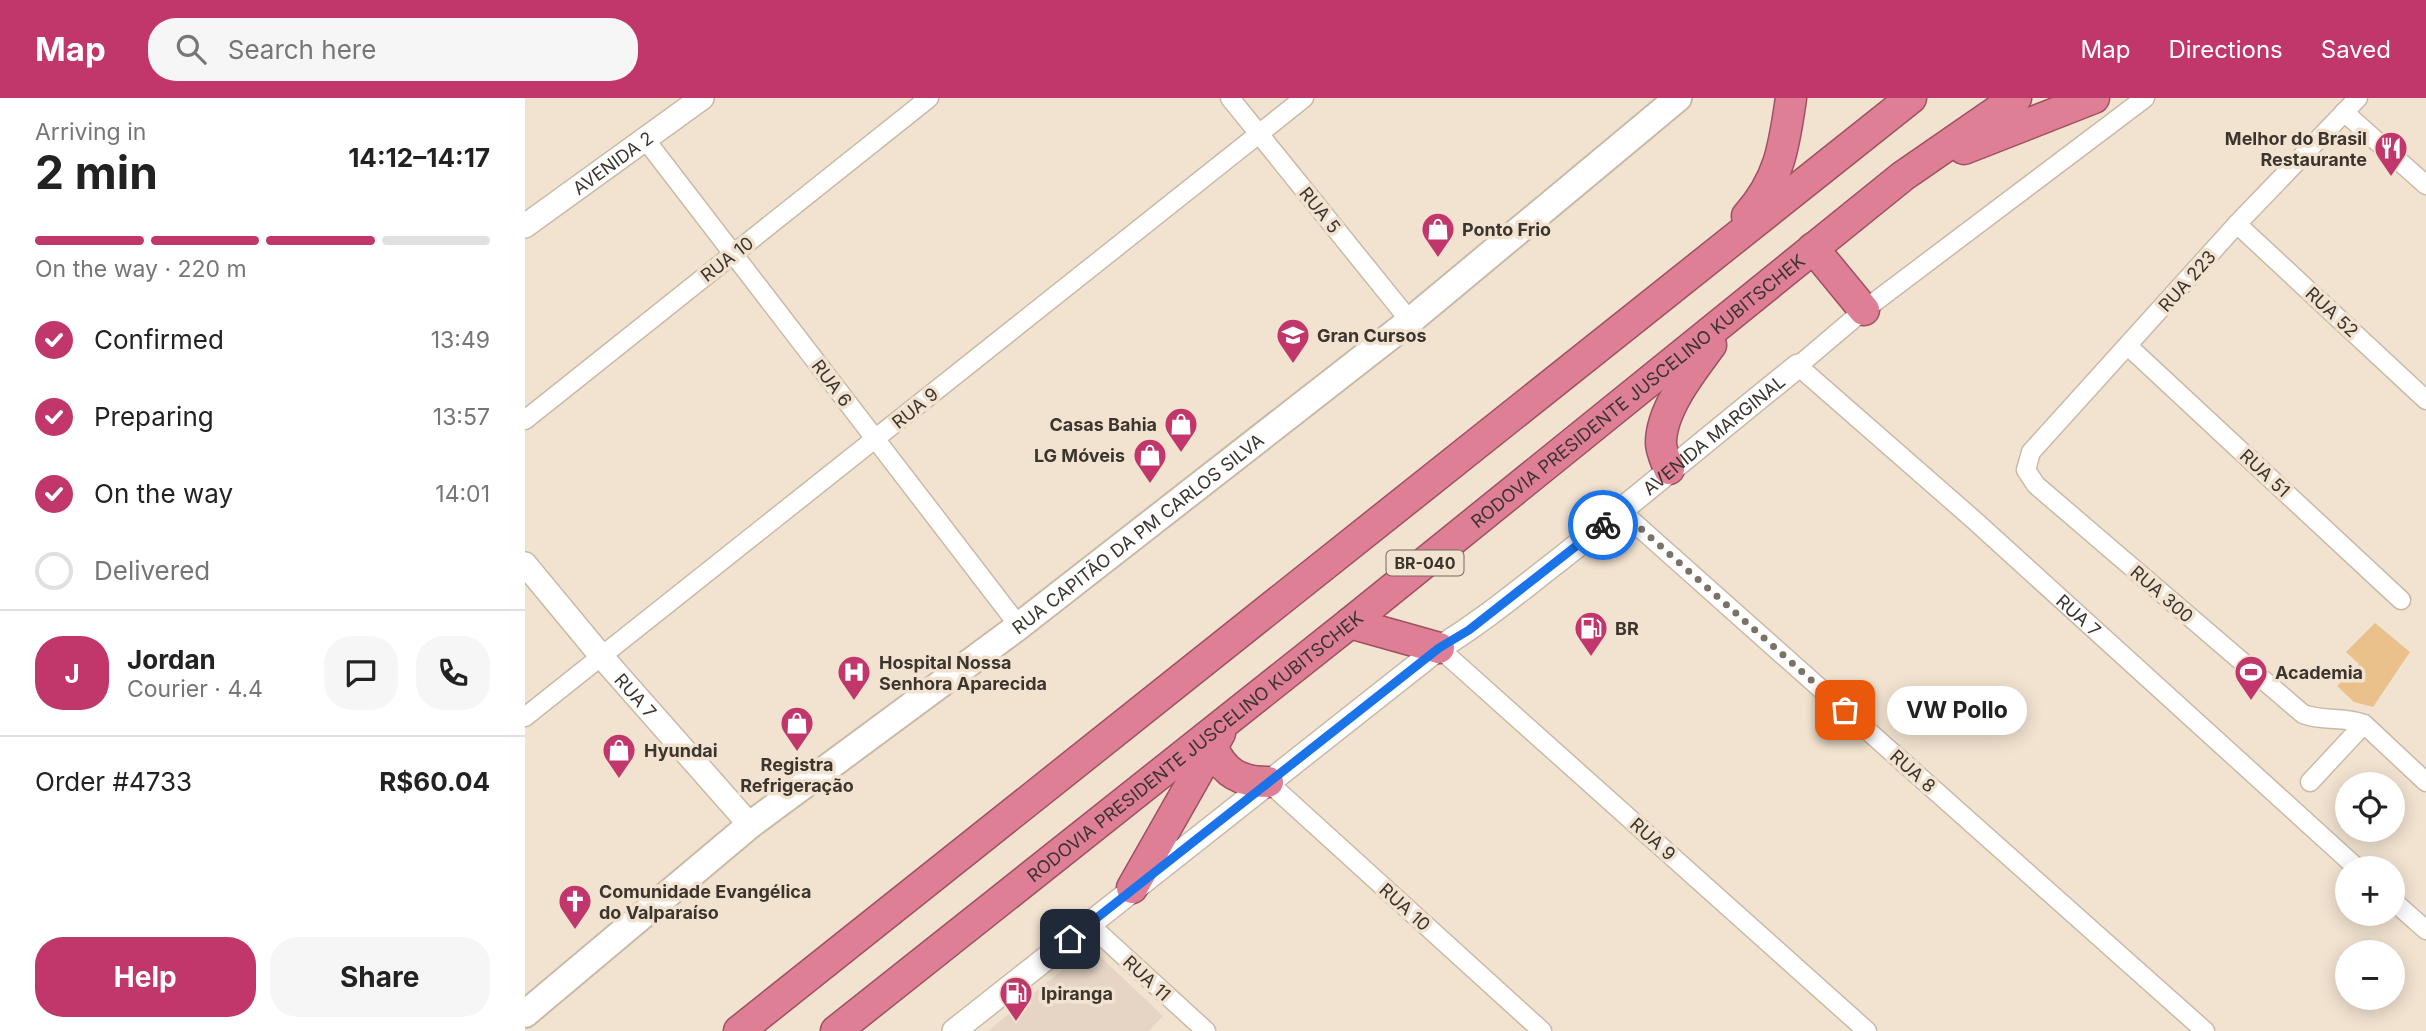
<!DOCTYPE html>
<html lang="en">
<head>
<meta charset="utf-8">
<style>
  :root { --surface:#fff; --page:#f6f6f6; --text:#222; --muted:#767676; --line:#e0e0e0; --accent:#c2376b }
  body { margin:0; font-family:Inter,sans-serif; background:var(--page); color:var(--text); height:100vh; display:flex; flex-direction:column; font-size:26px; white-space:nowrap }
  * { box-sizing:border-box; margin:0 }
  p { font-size:23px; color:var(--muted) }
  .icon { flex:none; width:38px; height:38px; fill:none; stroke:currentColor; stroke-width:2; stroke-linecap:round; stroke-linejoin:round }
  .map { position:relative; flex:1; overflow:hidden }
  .panel { display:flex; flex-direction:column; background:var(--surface); width:525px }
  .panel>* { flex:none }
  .tools { position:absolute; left:1810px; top:674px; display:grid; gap:14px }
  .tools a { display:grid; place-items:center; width:70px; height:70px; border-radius:50%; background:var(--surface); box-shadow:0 4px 18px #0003; font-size:35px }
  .pin { position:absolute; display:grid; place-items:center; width:60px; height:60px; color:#fff; margin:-30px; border-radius:14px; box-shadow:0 4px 10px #0006 }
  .courier { position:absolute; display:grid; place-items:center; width:70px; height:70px; margin:-35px; border:5px solid #1a73e8; border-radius:50%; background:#fff; color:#222; box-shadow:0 2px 9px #0007 }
  .bubble { position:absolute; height:49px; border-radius:24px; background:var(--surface); box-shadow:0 4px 18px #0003; font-size:23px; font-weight:700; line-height:49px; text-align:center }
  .overview em { font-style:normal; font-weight:700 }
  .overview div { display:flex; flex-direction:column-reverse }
  .overview { display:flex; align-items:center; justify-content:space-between; height:119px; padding:0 35px }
  h1 { font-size:46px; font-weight:700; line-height:52px }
  .bar { display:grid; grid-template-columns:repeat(4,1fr); gap:10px 7px; align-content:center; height:84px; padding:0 35px }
  .bar i { height:9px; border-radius:5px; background:var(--line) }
  .bar .active { background:var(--accent) }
  .bar p { grid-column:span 4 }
  .line { display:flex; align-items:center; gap:18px; padding:0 35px; border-top:2px solid var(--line) }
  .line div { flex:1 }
  .round { display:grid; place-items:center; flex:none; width:74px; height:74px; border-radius:28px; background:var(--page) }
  ol { padding:0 35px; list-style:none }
  li { display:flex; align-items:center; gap:21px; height:77px }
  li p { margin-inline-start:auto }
  li .icon { padding:7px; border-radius:50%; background:var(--accent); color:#fff; stroke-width:4 }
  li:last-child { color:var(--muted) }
  li i { width:38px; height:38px; border:4px solid var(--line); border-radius:50% }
  .primary-button { display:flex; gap:14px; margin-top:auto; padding:14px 35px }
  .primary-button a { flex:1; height:80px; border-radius:28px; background:var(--accent); color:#fff; font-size:28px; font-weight:700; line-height:80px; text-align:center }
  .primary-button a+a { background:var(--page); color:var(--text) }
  header { display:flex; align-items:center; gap:42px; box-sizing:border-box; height:98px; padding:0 35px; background:var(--accent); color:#fff }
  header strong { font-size:33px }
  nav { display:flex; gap:38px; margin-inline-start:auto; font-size:24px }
  .search { width:490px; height:63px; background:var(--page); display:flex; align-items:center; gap:18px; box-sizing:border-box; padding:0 24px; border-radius:28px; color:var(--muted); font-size:26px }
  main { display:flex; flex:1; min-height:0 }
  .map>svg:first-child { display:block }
  .commercial { fill:#e6d5c5 }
  .green { fill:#eac18b }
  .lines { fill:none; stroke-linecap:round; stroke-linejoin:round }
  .minor-casing { stroke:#c9baa8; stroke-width:21 }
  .tertiary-casing { stroke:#c9baa8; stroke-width:26 }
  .secondary-casing { stroke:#c9baa8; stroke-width:30 }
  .trunk-casing { stroke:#9f5061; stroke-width:33 }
  .minor { stroke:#fff; stroke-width:18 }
  .tertiary { stroke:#fff; stroke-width:23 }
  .secondary { stroke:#fff; stroke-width:26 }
  .trunk { stroke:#de7f96; stroke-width:30 }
  .done { stroke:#7b7267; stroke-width:7; stroke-dasharray:0 12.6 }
  .route { stroke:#1a73e8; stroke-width:9 }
  .labels { text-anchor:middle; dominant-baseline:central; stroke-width:7; stroke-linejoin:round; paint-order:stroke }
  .shield { fill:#f2e3d0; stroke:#72695f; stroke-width:2 }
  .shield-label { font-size:16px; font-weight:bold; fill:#3b352e }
  .poi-label { font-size:18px; font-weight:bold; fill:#3b352e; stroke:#f2e3d0; text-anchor:start }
  .street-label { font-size:18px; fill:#3b352e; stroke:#f2e3d0 }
</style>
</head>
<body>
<header>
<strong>Map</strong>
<div class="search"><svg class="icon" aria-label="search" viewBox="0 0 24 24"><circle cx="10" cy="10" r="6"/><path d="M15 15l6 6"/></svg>Search here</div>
<nav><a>Map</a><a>Directions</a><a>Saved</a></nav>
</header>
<main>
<section class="panel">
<div class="overview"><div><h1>2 min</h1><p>Arriving in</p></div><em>14:12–14:17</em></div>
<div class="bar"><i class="active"></i><i class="active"></i><i class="active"></i><i></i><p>On the way · 220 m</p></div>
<ol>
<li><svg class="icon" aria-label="check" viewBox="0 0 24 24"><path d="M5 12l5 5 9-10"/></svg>Confirmed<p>13:49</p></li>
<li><svg class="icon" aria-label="check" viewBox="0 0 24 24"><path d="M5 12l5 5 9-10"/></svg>Preparing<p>13:57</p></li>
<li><svg class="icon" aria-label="check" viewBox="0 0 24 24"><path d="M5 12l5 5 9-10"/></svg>On the way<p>14:01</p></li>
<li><i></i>Delivered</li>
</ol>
<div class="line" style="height:126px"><b class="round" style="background:var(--accent);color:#fff">J</b><div><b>Jordan</b><p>Courier · 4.4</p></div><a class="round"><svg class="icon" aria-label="chat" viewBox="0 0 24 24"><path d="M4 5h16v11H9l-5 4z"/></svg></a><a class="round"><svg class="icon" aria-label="phone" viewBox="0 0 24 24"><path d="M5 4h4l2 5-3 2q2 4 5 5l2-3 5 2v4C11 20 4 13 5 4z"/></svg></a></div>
<div class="line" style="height:91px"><div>Order #4733</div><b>R$60.04</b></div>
<div class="primary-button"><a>Help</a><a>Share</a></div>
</section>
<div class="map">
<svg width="1901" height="933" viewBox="0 0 1901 933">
  <rect width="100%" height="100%" fill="#f2e3d0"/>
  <!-- commercial -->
  <path class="commercial" d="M565 849 638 918 624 933H463Z"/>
  <!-- green -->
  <path class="green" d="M1850 525 1885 554 1848 609 1829 604 1812 588 1834 566 1821 554Z"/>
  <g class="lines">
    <defs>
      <g id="minor">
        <path d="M705 0 885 223"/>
        <path id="s1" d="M1620 0 1339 212 1273 268 1449 422 1832 770"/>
        <path d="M1833 0 1712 126 1506 354 1501 372 1511 387 1778 616C1799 624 1819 618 1839 626"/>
        <path d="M1819 14 1901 87"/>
        <path d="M120 41 494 528"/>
        <path d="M1712 126 1901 302"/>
        <path d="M1603 248 1876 502"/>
        <path d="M0 322 404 0"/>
        <path d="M1096 413 1680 933"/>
        <path d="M914 550 1342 933"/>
        <path d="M0 619 779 0"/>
        <path d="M743 684 1017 933"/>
        <path d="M1785 684 1839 626 1901 684"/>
        <path d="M1867 802 1901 832"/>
        <path d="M564 826 681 933"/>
      </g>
      <g id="tertiary">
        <path id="s2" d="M0 128 177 0"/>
        <path id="s3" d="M0 466 77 559 225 727"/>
        <path id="s4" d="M429 933 914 550C957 524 995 492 1034 462 1115 398 1193 332 1273 268"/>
      </g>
      <g id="secondary">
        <path id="s5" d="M0 916 225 727 494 528 885 223 1153 0"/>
      </g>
      <g id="trunk">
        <path d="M1439 51 1569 0"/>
        <path d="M1222 118C1255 81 1259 48 1266 0"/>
        <path d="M1288 150 1339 212"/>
        <path d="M1144 371C1141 363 1136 353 1136 345 1136 311 1167 273 1186 247"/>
        <path d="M825 525 914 550"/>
        <path d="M688 650C699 675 715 684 743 684"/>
        <path d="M607 790 695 635"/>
        <path d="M214 933 1386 0"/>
        <path id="s6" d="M311 933 825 525 1378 78 1491 0"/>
      </g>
    </defs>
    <!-- minor casing -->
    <use href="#minor" class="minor-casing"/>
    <!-- tertiary casing -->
    <use href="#tertiary" class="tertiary-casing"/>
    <!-- secondary casing -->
    <use href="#secondary" class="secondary-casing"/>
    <!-- trunk casing -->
    <use href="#trunk" class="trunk-casing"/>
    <!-- minor -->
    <use href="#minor" class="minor"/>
    <!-- tertiary -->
    <use href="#tertiary" class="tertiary"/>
    <!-- secondary -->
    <use href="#secondary" class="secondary"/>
    <!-- trunk -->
    <use href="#trunk" class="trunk"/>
  </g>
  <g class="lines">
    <!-- done -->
    <path class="done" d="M1078 427 1096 413 1320 612"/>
    <!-- route -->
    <path class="route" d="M545 841 914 550 944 532 1078 427"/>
  </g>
  <!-- icons -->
  <defs>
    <symbol id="restaurant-pin" viewBox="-11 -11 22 30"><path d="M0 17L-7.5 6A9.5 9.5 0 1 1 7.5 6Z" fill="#c2376b" stroke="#f2e3d0"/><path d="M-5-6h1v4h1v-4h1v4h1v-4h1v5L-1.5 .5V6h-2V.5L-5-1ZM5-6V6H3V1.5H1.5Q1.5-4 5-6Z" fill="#fff"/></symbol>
    <symbol id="shop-pin" viewBox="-11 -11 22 30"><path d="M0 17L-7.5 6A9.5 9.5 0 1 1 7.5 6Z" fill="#c2376b" stroke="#f2e3d0"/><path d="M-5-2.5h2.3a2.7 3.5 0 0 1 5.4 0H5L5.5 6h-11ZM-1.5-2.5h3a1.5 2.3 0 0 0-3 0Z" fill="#fff"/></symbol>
    <symbol id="university-pin" viewBox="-11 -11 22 30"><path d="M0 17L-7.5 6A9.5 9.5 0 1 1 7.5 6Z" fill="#c2376b" stroke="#f2e3d0"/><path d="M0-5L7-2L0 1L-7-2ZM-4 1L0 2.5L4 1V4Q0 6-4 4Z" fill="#fff"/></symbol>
    <symbol id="fuel-pin" viewBox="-11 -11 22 30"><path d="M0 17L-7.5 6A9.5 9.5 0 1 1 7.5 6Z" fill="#c2376b" stroke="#f2e3d0"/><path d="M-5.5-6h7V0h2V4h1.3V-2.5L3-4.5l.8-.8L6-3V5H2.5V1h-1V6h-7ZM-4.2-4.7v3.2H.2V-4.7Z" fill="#fff"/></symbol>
    <symbol id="hospital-pin" viewBox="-11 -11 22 30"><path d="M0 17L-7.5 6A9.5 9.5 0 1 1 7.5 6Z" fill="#c2376b" stroke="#f2e3d0"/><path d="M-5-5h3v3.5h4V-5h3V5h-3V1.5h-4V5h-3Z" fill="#fff"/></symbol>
    <symbol id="stadium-pin" viewBox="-11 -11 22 30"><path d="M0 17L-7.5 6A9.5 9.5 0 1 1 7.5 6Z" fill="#c2376b" stroke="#f2e3d0"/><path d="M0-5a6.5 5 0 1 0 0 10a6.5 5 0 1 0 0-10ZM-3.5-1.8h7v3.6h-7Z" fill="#fff"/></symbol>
    <symbol id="church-pin" viewBox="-11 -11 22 30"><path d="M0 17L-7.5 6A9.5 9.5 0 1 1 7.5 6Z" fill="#c2376b" stroke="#f2e3d0"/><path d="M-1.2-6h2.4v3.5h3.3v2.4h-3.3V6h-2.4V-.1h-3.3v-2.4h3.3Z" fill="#fff"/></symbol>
  </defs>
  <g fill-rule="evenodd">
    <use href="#restaurant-pin" x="1847" y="31" width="38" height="52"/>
    <use href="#shop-pin" x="894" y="112" width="38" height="52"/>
    <use href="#university-pin" x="749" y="218" width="38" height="52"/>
    <use href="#shop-pin" x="637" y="307" width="38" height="52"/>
    <use href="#shop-pin" x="606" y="338" width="38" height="52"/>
    <use href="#fuel-pin" x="1047" y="511" width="38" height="52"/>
    <use href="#hospital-pin" x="310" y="555" width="38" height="52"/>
    <use href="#stadium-pin" x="1707" y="555" width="38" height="52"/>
    <use href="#shop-pin" x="253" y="606" width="38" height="52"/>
    <use href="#shop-pin" x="75" y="633" width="38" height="52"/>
    <use href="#church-pin" x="31" y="784" width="38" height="52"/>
    <use href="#fuel-pin" x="472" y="876" width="38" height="52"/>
  </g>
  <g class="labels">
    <!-- shield labels -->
    <rect class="shield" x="861.5" y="452.5" width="77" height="25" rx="5"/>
    <g class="shield-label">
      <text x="900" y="465">BR-040</text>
    </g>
    <!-- poi labels -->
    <g class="poi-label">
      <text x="1842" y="40" text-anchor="end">Melhor do Brasil<tspan x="1842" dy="21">Restaurante</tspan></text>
      <text x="937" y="131">Ponto Frio</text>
      <text x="792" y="237">Gran Cursos</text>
      <text x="632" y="326" text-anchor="end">Casas Bahia</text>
      <text x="600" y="357" text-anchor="end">LG Móveis</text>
      <text x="1090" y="530">BR</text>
      <text x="354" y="564">Hospital Nossa<tspan x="354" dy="21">Senhora Aparecida</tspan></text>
      <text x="1750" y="574">Academia</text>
      <text x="119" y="652">Hyundai</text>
      <text x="272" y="666" text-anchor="middle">Registra<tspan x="272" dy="21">Refrigeração</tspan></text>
      <text x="74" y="793">Comunidade Evangélica<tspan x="74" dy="21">do Valparaíso</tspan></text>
      <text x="516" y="895">Ipiranga</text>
    </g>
    <!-- street labels -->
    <g class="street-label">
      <text stroke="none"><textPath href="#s2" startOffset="108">AVENIDA 2</textPath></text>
      <text transform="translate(795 112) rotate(51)">RUA 5</text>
      <text transform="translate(202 161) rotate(-38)">RUA 10</text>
      <text transform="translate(1662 183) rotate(-48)">RUA 223</text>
      <text transform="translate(1807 214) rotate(43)">RUA 52</text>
      <text transform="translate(307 285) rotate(53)">RUA 6</text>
      <text stroke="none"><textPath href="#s6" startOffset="1026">RODOVIA PRESIDENTE JUSCELINO KUBITSCHEK</textPath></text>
      <text transform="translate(390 310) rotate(-39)">RUA 9</text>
      <text stroke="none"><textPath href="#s4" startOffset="966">AVENIDA MARGINAL</textPath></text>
      <text transform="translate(1740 375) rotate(43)">RUA 51</text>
      <text stroke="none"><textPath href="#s5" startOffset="779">RUA CAPITÃO DA PM CARLOS SILVA</textPath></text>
      <text transform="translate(1637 496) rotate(41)">RUA 300</text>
      <text stroke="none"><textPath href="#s1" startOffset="814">RUA 7</textPath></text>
      <text stroke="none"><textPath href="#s3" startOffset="172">RUA 7</textPath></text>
      <text stroke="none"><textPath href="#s6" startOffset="458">RODOVIA PRESIDENTE JUSCELINO KUBITSCHEK</textPath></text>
      <text transform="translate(1388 673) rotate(42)">RUA 8</text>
      <text transform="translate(1128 741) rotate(42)">RUA 9</text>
      <text transform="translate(880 809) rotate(42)">RUA 10</text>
      <text transform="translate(622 880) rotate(43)">RUA 11</text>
    </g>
  </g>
</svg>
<div class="tools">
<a><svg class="icon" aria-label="locate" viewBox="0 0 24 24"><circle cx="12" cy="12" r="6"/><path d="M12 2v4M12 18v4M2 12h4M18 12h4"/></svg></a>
<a>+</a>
<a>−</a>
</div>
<div class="pin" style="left:1320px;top:612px;background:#ea580c"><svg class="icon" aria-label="bag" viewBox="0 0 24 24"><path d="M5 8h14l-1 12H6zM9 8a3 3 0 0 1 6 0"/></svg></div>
<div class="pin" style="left:545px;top:841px;background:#1f2937"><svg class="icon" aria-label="home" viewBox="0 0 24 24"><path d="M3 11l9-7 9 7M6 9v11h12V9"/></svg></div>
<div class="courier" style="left:1078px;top:427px"><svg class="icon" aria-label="bike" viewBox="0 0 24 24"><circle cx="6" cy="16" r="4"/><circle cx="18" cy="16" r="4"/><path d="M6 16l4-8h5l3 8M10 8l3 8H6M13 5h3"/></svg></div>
<div class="bubble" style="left:1362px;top:588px;width:140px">VW Pollo</div>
</div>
</main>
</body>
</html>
